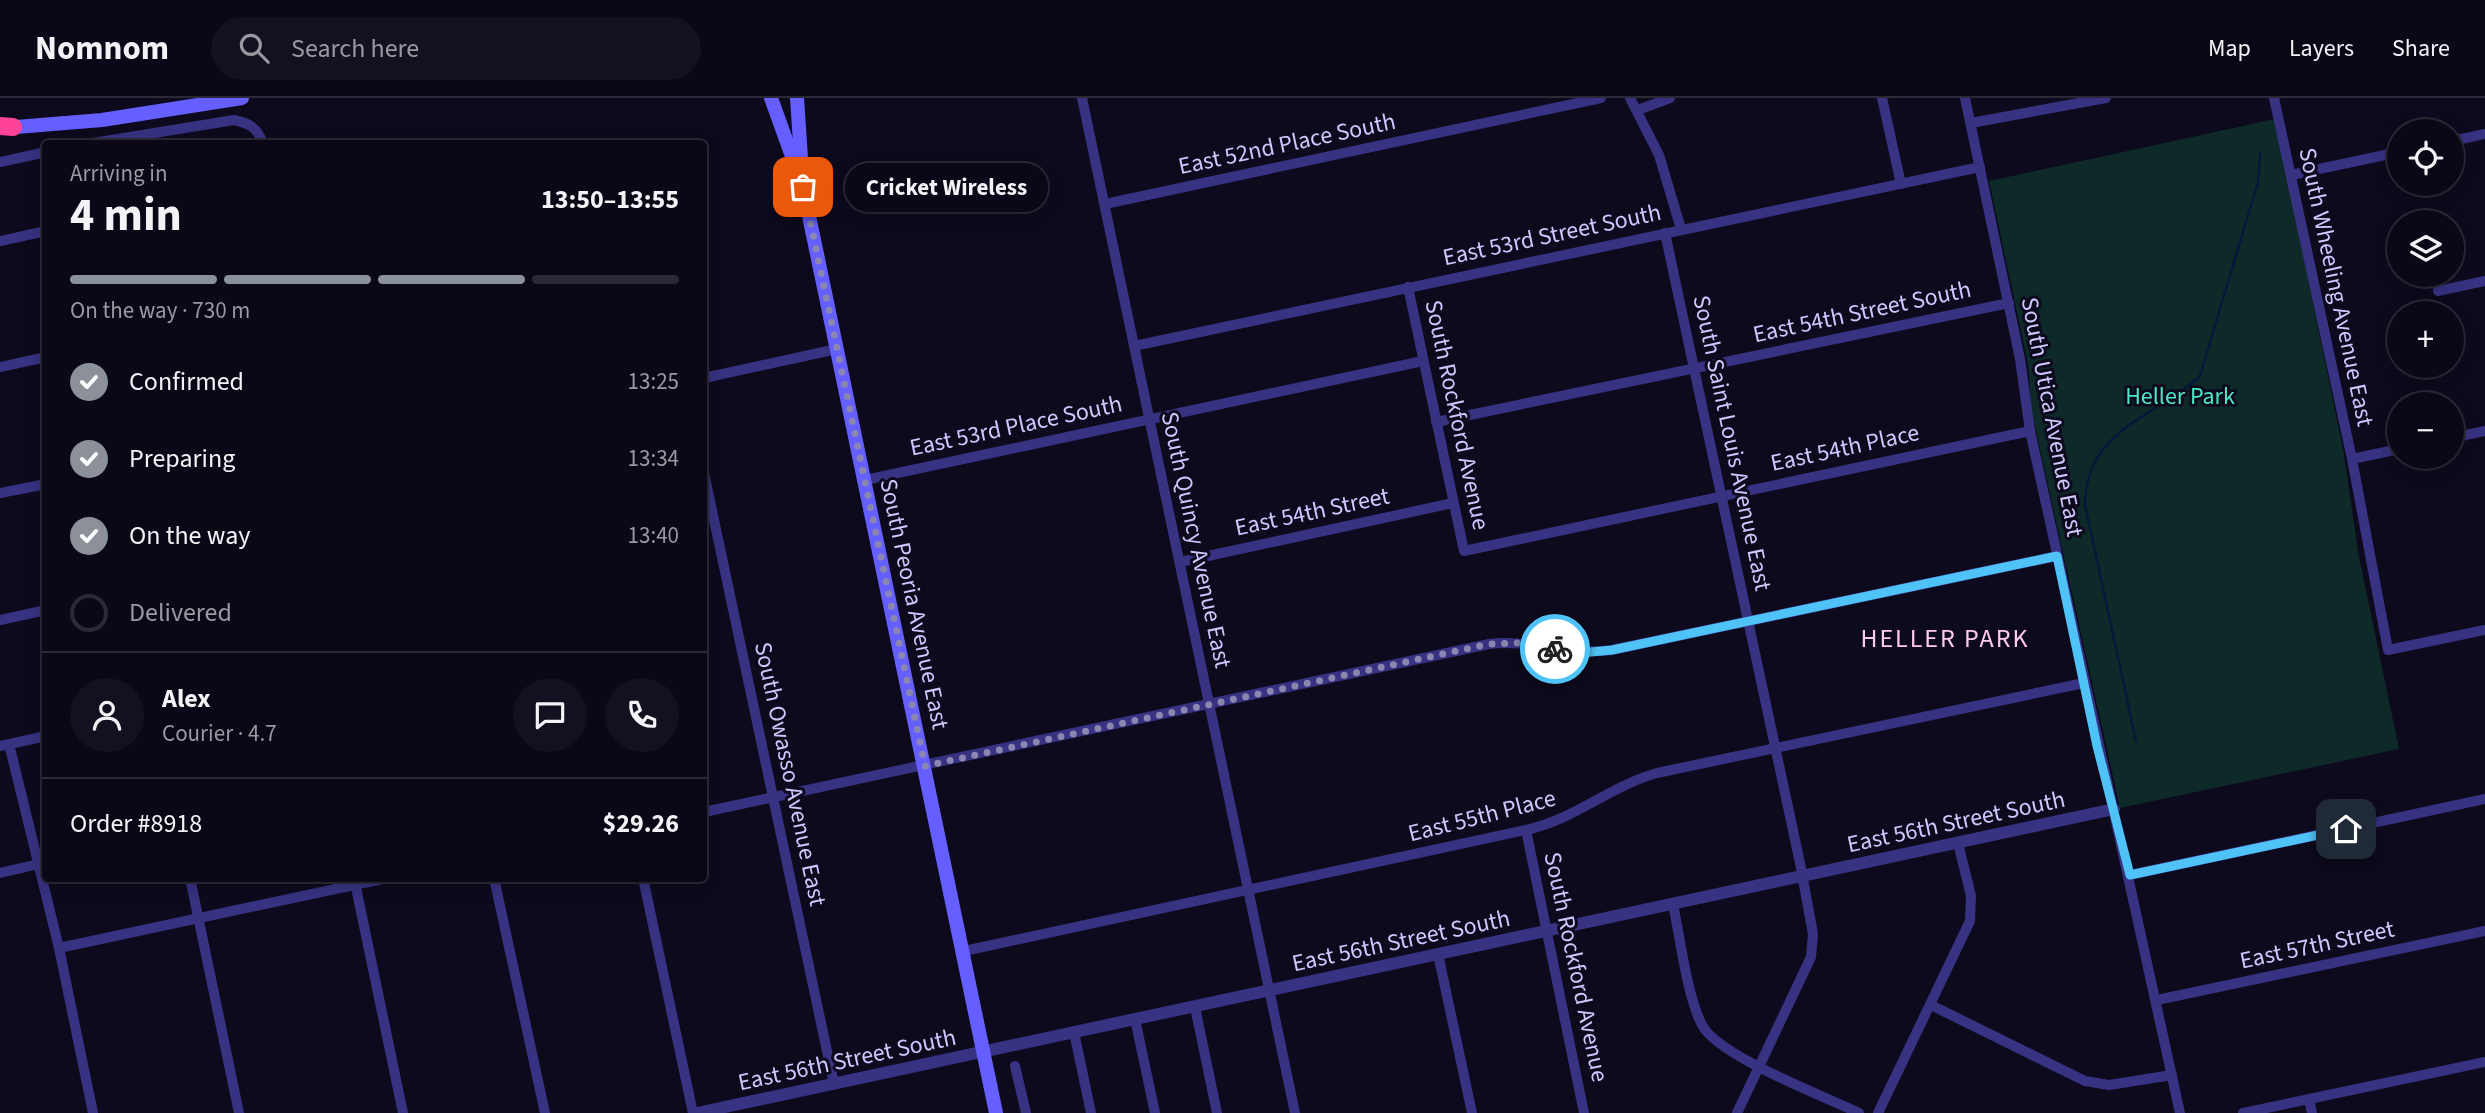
<!DOCTYPE html>
<html lang="en">
<head>
<meta charset="utf-8">
<style>
  :root { --surface:#0a0816; --page:#13111f; --text:#f1f3f6; --muted:#999aa1; --line:#2a2935; --accent:#8c9099 }
  body { margin:0; font-family:"Source Sans 3",sans-serif; background:var(--page); color:var(--text); height:100vh; display:flex; flex-direction:column; font-size:26px; white-space:nowrap }
  * { box-sizing:border-box; margin:0 }
  p { font-size:23px; color:var(--muted) }
  .icon { flex:none; width:38px; height:38px; fill:none; stroke:currentColor; stroke-width:2; stroke-linecap:round; stroke-linejoin:round }
  .map { position:relative; flex:1; overflow:hidden }
  .drawer { position:absolute; left:42px; top:42px; width:665px; height:742px; display:flex; flex-direction:column; background:var(--surface); border-radius:7px; box-shadow:0 4px 18px #0003,0 0 0 2px var(--line) }
  .drawer>* { flex:none }
  .buttons { position:absolute; left:2387px; top:21px; display:grid; gap:14px }
  .buttons a { display:grid; place-items:center; width:77px; height:77px; border-radius:50%; background:var(--surface); box-shadow:0 4px 18px #0003,0 0 0 2px var(--line); font-size:35px }
  .pin { position:absolute; display:grid; place-items:center; width:60px; height:60px; color:#fff; margin:-30px; border-radius:14px; box-shadow:0 4px 10px #0006 }
  .courier { position:absolute; display:grid; place-items:center; width:70px; height:70px; margin:-35px; border:5px solid #4fc3f7; border-radius:50%; background:#fff; color:#222; box-shadow:0 2px 9px #0007 }
  .bubble { position:absolute; height:49px; border-radius:24px; background:var(--surface); box-shadow:0 4px 18px #0003,0 0 0 2px var(--line); font-size:23px; font-weight:700; line-height:49px; text-align:center }
  .summary em { font-style:normal; font-weight:700 }
  .summary div { display:flex; flex-direction:column-reverse }
  .summary { display:flex; align-items:center; justify-content:space-between; height:119px; padding:0 28px }
  h1 { font-size:46px; font-weight:700; line-height:52px }
  .bar { display:grid; grid-template-columns:repeat(4,1fr); gap:10px 7px; align-content:center; height:84px; padding:0 28px }
  .bar i { height:9px; border-radius:5px; background:var(--line) }
  .bar .active { background:var(--accent) }
  .bar p { grid-column:span 4 }
  .line { display:flex; align-items:center; gap:18px; padding:0 28px; border-top:2px solid var(--line) }
  .line div { flex:1 }
  .round { display:grid; place-items:center; flex:none; width:74px; height:74px; border-radius:37px; background:var(--page) }
  ol { padding:0 28px; list-style:none }
  li { display:flex; align-items:center; gap:21px; height:77px }
  li p { margin-inline-start:auto }
  li .icon { padding:7px; border-radius:50%; background:var(--accent); color:#fff; stroke-width:4 }
  li:last-child { color:var(--muted) }
  li i { width:38px; height:38px; border:4px solid var(--line); border-radius:50% }
  header { display:flex; align-items:center; gap:42px; box-sizing:border-box; height:98px; padding:0 35px; background:var(--surface); border-bottom:2px solid var(--line) }
  header strong { font-size:33px }
  nav { display:flex; gap:38px; margin-inline-start:auto; font-size:24px }
  .search { width:490px; height:63px; background:var(--page); display:flex; align-items:center; gap:18px; box-sizing:border-box; padding:0 24px; border-radius:38px; color:var(--muted); font-size:26px }
  .map>svg:first-child { display:block }
  .green { fill:#0d2928 }
  .lines { fill:none; stroke-linecap:round; stroke-linejoin:round }
  .stream { stroke:#05183c; stroke-width:2.5 }
  .minor { stroke:#373281; stroke-width:10 }
  .tertiary { stroke:#373281; stroke-width:12 }
  .secondary { stroke:#665fff; stroke-width:14 }
  .motorway { stroke:#ff4399; stroke-width:18 }
  .done { stroke:#8b86b0; stroke-width:7; stroke-dasharray:0 12.6 }
  .route { stroke:#4fc3f7; stroke-width:9 }
  .labels { text-anchor:middle; dominant-baseline:central; stroke-width:6; stroke-linejoin:round; paint-order:stroke }
  .street-label { font-size:24px; fill:#cfc8ff; stroke:#0e0a1e }
  .park-label { font-size:24px; fill:#4ce7c4; stroke:#0e0a1e }
  .neighbourhood-label { font-size:26px; letter-spacing:2px; fill:#ffcaea; stroke:#0e0a1e }
</style>
</head>
<body>
<header>
<strong>Nomnom</strong>
<div class="search"><svg class="icon" aria-label="search" viewBox="0 0 24 24"><circle cx="10" cy="10" r="6"/><path d="M15 15l6 6"/></svg>Search here</div>
<nav><a>Map</a><a>Layers</a><a>Share</a></nav>
</header>
<div class="map">
<svg width="2485" height="1015" viewBox="0 0 2485 1015">
  <rect width="100%" height="100%" fill="#0e0a1e"/>
  <!-- green -->
  <path class="green" d="M2275 21 2343 351 2359 459 2399 651 2120 710 2031 311 2028 266 1989 83Z"/>
  <g class="lines">
    <!-- stream -->
    <path class="stream" d="M2136 643 2085 407C2086 330 2153 322 2200 278L2258 84 2260 56"/>
    <!-- minor -->
    <g class="minor">
      <path d="M1082 0 1295 1015"/>
      <path d="M1630 0 1659 57 1681 131"/>
      <path d="M1882 0 1901 86"/>
      <path d="M1965 0 2020 261 2030 333 2180 1015"/>
      <path d="M2274 0 2352 361 2388 552 2485 532"/>
      <path d="M1638 12 1670 0"/>
      <path d="M1971 25 2106 0"/>
      <path d="M2452 43 2485 36"/>
      <path d="M87 46 234 22C249 25 258 30 263 46"/>
      <path d="M0 64 46 54"/>
      <path d="M2291 77 2399 54"/>
      <path d="M1105 106 1601 0"/>
      <path d="M1665 135 1800 765 1813 836 1811 859 1737 1015"/>
      <path d="M0 143 46 133"/>
      <path d="M1408 189 1464 453 2030 333"/>
      <path d="M2438 193 2485 183"/>
      <path d="M1134 248 1980 69"/>
      <path d="M0 269 46 259"/>
      <path d="M704 280 837 251"/>
      <path d="M1436 324 2009 205"/>
      <path d="M2452 340 2485 333"/>
      <path d="M2352 361 2399 351"/>
      <path d="M704 375 834 986"/>
      <path d="M865 382 1423 263"/>
      <path d="M0 395 46 386"/>
      <path d="M1180 464 1453 405"/>
      <path d="M0 522 46 512"/>
      <path d="M9 646 59 850 93 1015"/>
      <path d="M0 648 46 638"/>
      <path d="M704 714 1489 546C1531 541 1570 558 1612 552L2057 458"/>
      <path d="M1526 732 1584 1015"/>
      <path d="M0 775 39 766"/>
      <path d="M2130 777 2485 701"/>
      <path d="M190 780 239 1015"/>
      <path d="M354 780 403 1015"/>
      <path d="M494 780 545 1015"/>
      <path d="M643 780 693 1015"/>
      <path d="M1673 806C1680 839 1687 898 1702 927 1718 958 1824 998 1859 1015"/>
      <path d="M59 850 387 780"/>
      <path d="M964 853 1526 732C1578 720 1608 689 1657 675L2084 585"/>
      <path d="M1438 856 1472 1015"/>
      <path d="M2157 902 2485 833"/>
      <path d="M1931 907 2085 983 2109 987 2172 977"/>
      <path d="M1195 909 1217 1015"/>
      <path d="M1135 921 1155 1015"/>
      <path d="M1074 934 1091 1015"/>
      <path d="M1015 968 1026 1015"/>
      <path d="M2309 1001 2312 1015"/>
      <path d="M1878 1015 1970 823 1971 798 1958 745"/>
      <path d="M2243 1015 2485 964"/>
    </g>
    <!-- tertiary -->
    <path class="tertiary" d="M697 1015 2114 711"/>
    <!-- secondary -->
    <g class="secondary">
      <path d="M771 0 803 89 996 1015"/>
      <path d="M797 0 802 75"/>
      <path d="M4 30 102 22 242 0"/>
    </g>
    <!-- motorway -->
    <path class="motorway" d="M0 28 13 29"/>
  </g>
  <g class="lines">
    <!-- done -->
    <path class="done" d="M803 89 925 668 1489 546 1520 545 1555 551"/>
    <!-- route -->
    <path class="route" d="M1555 551 1580 555 1612 552 2057 458 2097 648 2130 777 2346 731"/>
  </g>
  <g class="labels">
    <!-- street labels -->
    <g class="street-label">
      <text transform="translate(1287 46) rotate(-12)">East 52nd Place South</text>
      <text transform="translate(1552 137) rotate(-12)">East 53rd Street South</text>
      <text transform="translate(2336 189) rotate(78)">South Wheeling Avenue East</text>
      <text transform="translate(1862 214) rotate(-12)">East 54th Street South</text>
      <text transform="translate(1457 317) rotate(78)">South Rockford Avenue</text>
      <text transform="translate(2052 319) rotate(79)">South Utica Avenue East</text>
      <text transform="translate(1016 328) rotate(-12)">East 53rd Place South</text>
      <text transform="translate(1732 345) rotate(78)">South Saint Louis Avenue East</text>
      <text transform="translate(1845 350) rotate(-12)">East 54th Place</text>
      <text transform="translate(1312 414) rotate(-12)">East 54th Street</text>
      <text transform="translate(1196 442) rotate(78)">South Quincy Avenue East</text>
      <text transform="translate(914 506) rotate(78)">South Peoria Avenue East</text>
      <text transform="translate(790 676) rotate(78)">South Owasso Avenue East</text>
      <text transform="translate(1482 718) rotate(-14)">East 55th Place</text>
      <text transform="translate(1956 724) rotate(-12)">East 56th Street South</text>
      <text transform="translate(1401 843) rotate(-12)">East 56th Street South</text>
      <text transform="translate(2317 847) rotate(-12)">East 57th Street</text>
      <text transform="translate(1576 869) rotate(78)">South Rockford Avenue</text>
      <text transform="translate(847 962) rotate(-12)">East 56th Street South</text>
    </g>
    <!-- park labels -->
    <g class="park-label">
      <text x="2180" y="298">Heller Park</text>
    </g>
    <!-- neighbourhood labels -->
    <g class="neighbourhood-label">
      <text x="1945" y="540">HELLER PARK</text>
    </g>
  </g>
</svg>
<div class="buttons">
<a><svg class="icon" aria-label="locate" viewBox="0 0 24 24"><circle cx="12" cy="12" r="6"/><path d="M12 2v4M12 18v4M2 12h4M18 12h4"/></svg></a>
<a><svg class="icon" aria-label="layers" viewBox="0 0 24 24"><path d="M12 4l9 5-9 5-9-5zM3 14l9 5 9-5"/></svg></a>
<a>+</a>
<a>−</a>
</div>
<div class="pin" style="left:803px;top:89px;background:#ea580c"><svg class="icon" aria-label="bag" viewBox="0 0 24 24"><path d="M5 8h14l-1 12H6zM9 8a3 3 0 0 1 6 0"/></svg></div>
<div class="pin" style="left:2346px;top:731px;background:#1f2937"><svg class="icon" aria-label="home" viewBox="0 0 24 24"><path d="M3 11l9-7 9 7M6 9v11h12V9"/></svg></div>
<div class="courier" style="left:1555px;top:551px"><svg class="icon" aria-label="bike" viewBox="0 0 24 24"><circle cx="6" cy="16" r="4"/><circle cx="18" cy="16" r="4"/><path d="M6 16l4-8h5l3 8M10 8l3 8H6M13 5h3"/></svg></div>
<div class="bubble" style="left:845px;top:65px;width:203px">Cricket Wireless</div>
<section class="drawer">
<div class="summary"><div><h1>4 min</h1><p>Arriving in</p></div><em>13:50–13:55</em></div>
<div class="bar"><i class="active"></i><i class="active"></i><i class="active"></i><i></i><p>On the way · 730 m</p></div>
<ol>
<li><svg class="icon" aria-label="check" viewBox="0 0 24 24"><path d="M5 12l5 5 9-10"/></svg>Confirmed<p>13:25</p></li>
<li><svg class="icon" aria-label="check" viewBox="0 0 24 24"><path d="M5 12l5 5 9-10"/></svg>Preparing<p>13:34</p></li>
<li><svg class="icon" aria-label="check" viewBox="0 0 24 24"><path d="M5 12l5 5 9-10"/></svg>On the way<p>13:40</p></li>
<li><i></i>Delivered</li>
</ol>
<div class="line" style="height:126px"><a class="round"><svg class="icon" aria-label="person" viewBox="0 0 24 24"><circle cx="12" cy="8" r="4"/><path d="M4 21q1-7 8-7t8 7"/></svg></a><div><b>Alex</b><p>Courier · 4.7</p></div><a class="round"><svg class="icon" aria-label="chat" viewBox="0 0 24 24"><path d="M4 5h16v11H9l-5 4z"/></svg></a><a class="round"><svg class="icon" aria-label="phone" viewBox="0 0 24 24"><path d="M5 4h4l2 5-3 2q2 4 5 5l2-3 5 2v4C11 20 4 13 5 4z"/></svg></a></div>
<div class="line" style="height:91px"><div>Order #8918</div><b>$29.26</b></div>
</section>
</div>
</body>
</html>
